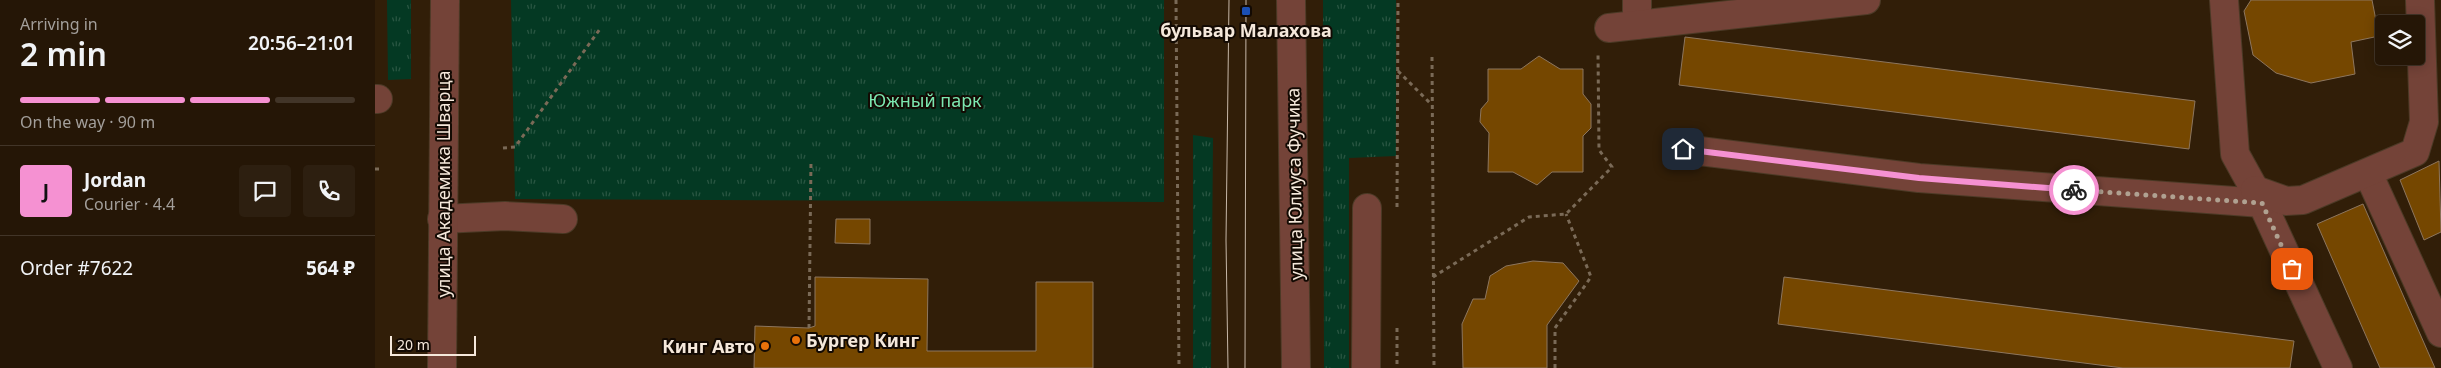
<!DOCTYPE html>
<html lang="en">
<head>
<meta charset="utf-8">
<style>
  :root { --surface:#251606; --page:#2d1f10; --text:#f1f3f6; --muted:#a39f9b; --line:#423528; --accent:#f591d2 }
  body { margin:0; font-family:"Noto Sans",sans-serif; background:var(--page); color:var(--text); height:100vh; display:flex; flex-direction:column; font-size:19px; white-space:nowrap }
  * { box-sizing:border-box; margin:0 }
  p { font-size:16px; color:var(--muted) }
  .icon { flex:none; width:28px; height:28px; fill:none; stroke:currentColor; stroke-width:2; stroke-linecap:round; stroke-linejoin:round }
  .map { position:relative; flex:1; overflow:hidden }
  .details { display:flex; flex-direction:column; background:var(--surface); width:375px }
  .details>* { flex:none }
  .buttons { position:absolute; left:2000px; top:15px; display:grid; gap:10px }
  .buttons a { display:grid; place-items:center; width:50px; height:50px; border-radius:5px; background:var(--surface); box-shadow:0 2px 12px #0003,0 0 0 1px var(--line); font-size:25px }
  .scale { position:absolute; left:15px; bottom:12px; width:86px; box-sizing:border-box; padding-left:5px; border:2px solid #f5e8db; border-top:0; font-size:14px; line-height:18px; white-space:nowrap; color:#f5e8db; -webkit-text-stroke:4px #130a03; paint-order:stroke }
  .pin { position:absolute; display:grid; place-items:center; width:42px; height:42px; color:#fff; margin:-21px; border-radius:10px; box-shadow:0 2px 8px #0006 }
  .courier { position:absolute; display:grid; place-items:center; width:50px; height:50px; margin:-25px; border:4px solid #f591d2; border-radius:50%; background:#fff; color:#222; box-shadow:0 1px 6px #0007 }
  .head em { font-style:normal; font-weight:600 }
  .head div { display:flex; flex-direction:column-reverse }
  .head { display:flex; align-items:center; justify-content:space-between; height:85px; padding:0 20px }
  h1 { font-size:32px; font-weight:600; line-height:38px }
  .bar { display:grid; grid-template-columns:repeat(4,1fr); gap:8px 5px; align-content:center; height:60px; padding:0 20px }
  .bar i { height:6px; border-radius:4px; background:var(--line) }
  .bar .selected { background:var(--accent) }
  .bar p { grid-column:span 4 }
  .line { display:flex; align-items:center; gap:12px; padding:0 20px; border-top:1px solid var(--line) }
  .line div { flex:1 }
  .round { display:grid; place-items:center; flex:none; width:52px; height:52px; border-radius:5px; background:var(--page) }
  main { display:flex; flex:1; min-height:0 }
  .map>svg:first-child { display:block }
  .grass { fill:url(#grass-tufts) }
  .building { fill:#754700; stroke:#8d765e }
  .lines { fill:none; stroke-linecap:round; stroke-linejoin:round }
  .minor-casing { stroke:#4c3a26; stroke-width:30 }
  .path { stroke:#7a6a57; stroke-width:3; stroke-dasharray:4 4; stroke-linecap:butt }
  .minor { stroke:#744338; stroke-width:28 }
  .tram { stroke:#c6b7a8; stroke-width:1 }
  .done { stroke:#b0a191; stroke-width:5; stroke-dasharray:0 9 }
  .route { stroke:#f591d2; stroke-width:6 }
  .transit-dot { fill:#1a4fb4; stroke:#130a03; stroke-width:2 }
  .food-dot { fill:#e8710a; stroke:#130a03; stroke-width:2 }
  .labels { text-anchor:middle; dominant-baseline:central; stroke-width:4; stroke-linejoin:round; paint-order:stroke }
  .poi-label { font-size:18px; font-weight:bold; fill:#f5e8db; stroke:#130a03 }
  .park-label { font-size:18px; fill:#7ce7b0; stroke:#130a03 }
  .street-label { font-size:18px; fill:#f5e8db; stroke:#130a03 }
</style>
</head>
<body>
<main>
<section class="details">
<div class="head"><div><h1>2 min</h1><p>Arriving in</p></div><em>20:56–21:01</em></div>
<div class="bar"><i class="selected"></i><i class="selected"></i><i class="selected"></i><i></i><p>On the way · 90 m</p></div>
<div class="line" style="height:90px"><b class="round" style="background:var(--accent);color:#111">J</b><div><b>Jordan</b><p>Courier · 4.4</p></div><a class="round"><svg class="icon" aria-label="chat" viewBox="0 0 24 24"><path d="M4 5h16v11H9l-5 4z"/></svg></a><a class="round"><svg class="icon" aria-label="phone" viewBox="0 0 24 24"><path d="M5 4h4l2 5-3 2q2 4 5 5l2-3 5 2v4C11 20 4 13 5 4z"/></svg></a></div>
<div class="line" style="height:65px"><div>Order #7622</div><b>564 ₽</b></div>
</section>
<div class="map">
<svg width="2066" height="368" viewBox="0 0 2066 368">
  <defs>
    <pattern id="grass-tufts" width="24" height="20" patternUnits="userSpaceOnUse" patternTransform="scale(1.25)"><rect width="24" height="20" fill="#043923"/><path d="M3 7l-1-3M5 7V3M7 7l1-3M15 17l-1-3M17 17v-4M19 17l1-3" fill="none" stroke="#295642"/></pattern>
  </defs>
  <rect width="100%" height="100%" fill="#311e08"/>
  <!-- grass -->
  <g class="grass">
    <path d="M12 0H36V79L13 80Z"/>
    <path d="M136 0H789V202L140 199Z"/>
    <path d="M948 0H1021V156L974 158V368H949Z"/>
    <path d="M818 135 838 138 836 368H818Z"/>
  </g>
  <!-- building -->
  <g class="building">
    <path d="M1876 0H1997L2004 36 1976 42 1980 74 1936 83 1901 73 1878 55 1869 11Z"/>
    <path d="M1310 37 1820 101 1814 149 1304 85Z"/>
    <path d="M1164 56 1185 69H1208V94L1216 104V128L1208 136V172H1177L1162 185 1138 172H1113L1114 133 1105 122 1106 109 1113 101V69H1146Z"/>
    <path d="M2064 161 2066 232 2049 240 2025 180Z"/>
    <path d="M1988 204 2060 368H2005L1942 224Z"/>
    <path d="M461 219H495V244L460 243Z"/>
    <path d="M1158 261 1188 263 1204 281 1172 325V368H1088L1087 324 1098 299H1110L1115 276 1131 266Z"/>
    <path d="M440 277 553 279 552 351H661V282H718V368H379L380 326 434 328 440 326Z"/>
    <path d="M1409 277 1919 341 1915 368H1748L1403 324Z"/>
  </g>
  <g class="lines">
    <defs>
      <g id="minor">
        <path d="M916 0 921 368"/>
        <path d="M1262 0V25"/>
        <path d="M1849 0 1860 154 1887 203 1963 368"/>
        <path d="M1234 28 1491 0"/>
        <path d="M0 99H3"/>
        <path d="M1308 149 1544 178 1887 203"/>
        <path d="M1993 173 2066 333"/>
        <path d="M1880 190 1911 201 1928 200 2040 152 2049 122 2045 0"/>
        <path d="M67 219 130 216 188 219"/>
        <path d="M67 368 70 0"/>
        <path d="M991 368 992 208"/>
      </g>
    </defs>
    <!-- minor casing -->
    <use href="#minor" class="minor-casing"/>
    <!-- path -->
    <g class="path">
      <path d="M801 0 804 368"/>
      <path d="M1057 57 1059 368"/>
      <path d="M1023 71 1057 105"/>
      <path d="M128 148 140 147 225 29"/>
      <path d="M0 169H4"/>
      <path d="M1022 207 1023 0"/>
      <path d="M1058 277 1154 217 1191 214 1237 167 1224 150 1223 53"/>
      <path d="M434 328 436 161"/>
      <path d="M1022 328V368"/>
      <path d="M1180 368V328L1216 277 1191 214"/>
    </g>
    <!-- minor -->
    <use href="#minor" class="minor"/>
    <!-- tram -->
    <g class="tram">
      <path d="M853 368 851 240 854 0"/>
      <path d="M870 368 871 0"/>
    </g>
  </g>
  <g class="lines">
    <!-- done -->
    <path class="done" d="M1699 190 1887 203 1917 269"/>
    <!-- route -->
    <path class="route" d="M1308 149 1544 178 1699 190"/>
  </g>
  <!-- markers -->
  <rect class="transit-dot" x="866" y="6" width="10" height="10" rx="2.5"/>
  <g class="food-dot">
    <circle cx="421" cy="340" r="5"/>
    <circle cx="390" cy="346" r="5"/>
  </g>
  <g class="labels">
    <!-- poi labels -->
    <g class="poi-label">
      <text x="871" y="30">бульвар Малахова</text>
      <text x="431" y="340" text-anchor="start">Бургер Кинг</text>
      <text x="380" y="346" text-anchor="end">Кинг Авто</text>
    </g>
    <!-- park labels -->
    <g class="park-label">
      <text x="550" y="100">Южный парк</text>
    </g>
    <!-- street labels -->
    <g class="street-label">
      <text transform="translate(68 184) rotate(-90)">улица Академика Шварца</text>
      <text transform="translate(919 184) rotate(-91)">улица Юлиуса Фучика</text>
    </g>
  </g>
</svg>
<div class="buttons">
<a><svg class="icon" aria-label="layers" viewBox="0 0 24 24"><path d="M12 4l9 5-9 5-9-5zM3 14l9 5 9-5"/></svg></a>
</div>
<div class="scale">20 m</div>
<div class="pin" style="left:1917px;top:269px;background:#ea580c"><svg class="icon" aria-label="bag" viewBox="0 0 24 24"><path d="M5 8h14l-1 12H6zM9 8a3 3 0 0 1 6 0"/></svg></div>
<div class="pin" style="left:1308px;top:149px;background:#1f2937"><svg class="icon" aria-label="home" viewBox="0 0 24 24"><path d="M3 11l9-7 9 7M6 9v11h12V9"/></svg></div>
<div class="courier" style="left:1699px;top:190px"><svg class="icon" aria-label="bike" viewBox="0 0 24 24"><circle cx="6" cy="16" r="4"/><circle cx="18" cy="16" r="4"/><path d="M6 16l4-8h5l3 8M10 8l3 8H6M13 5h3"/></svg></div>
</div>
</main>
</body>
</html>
